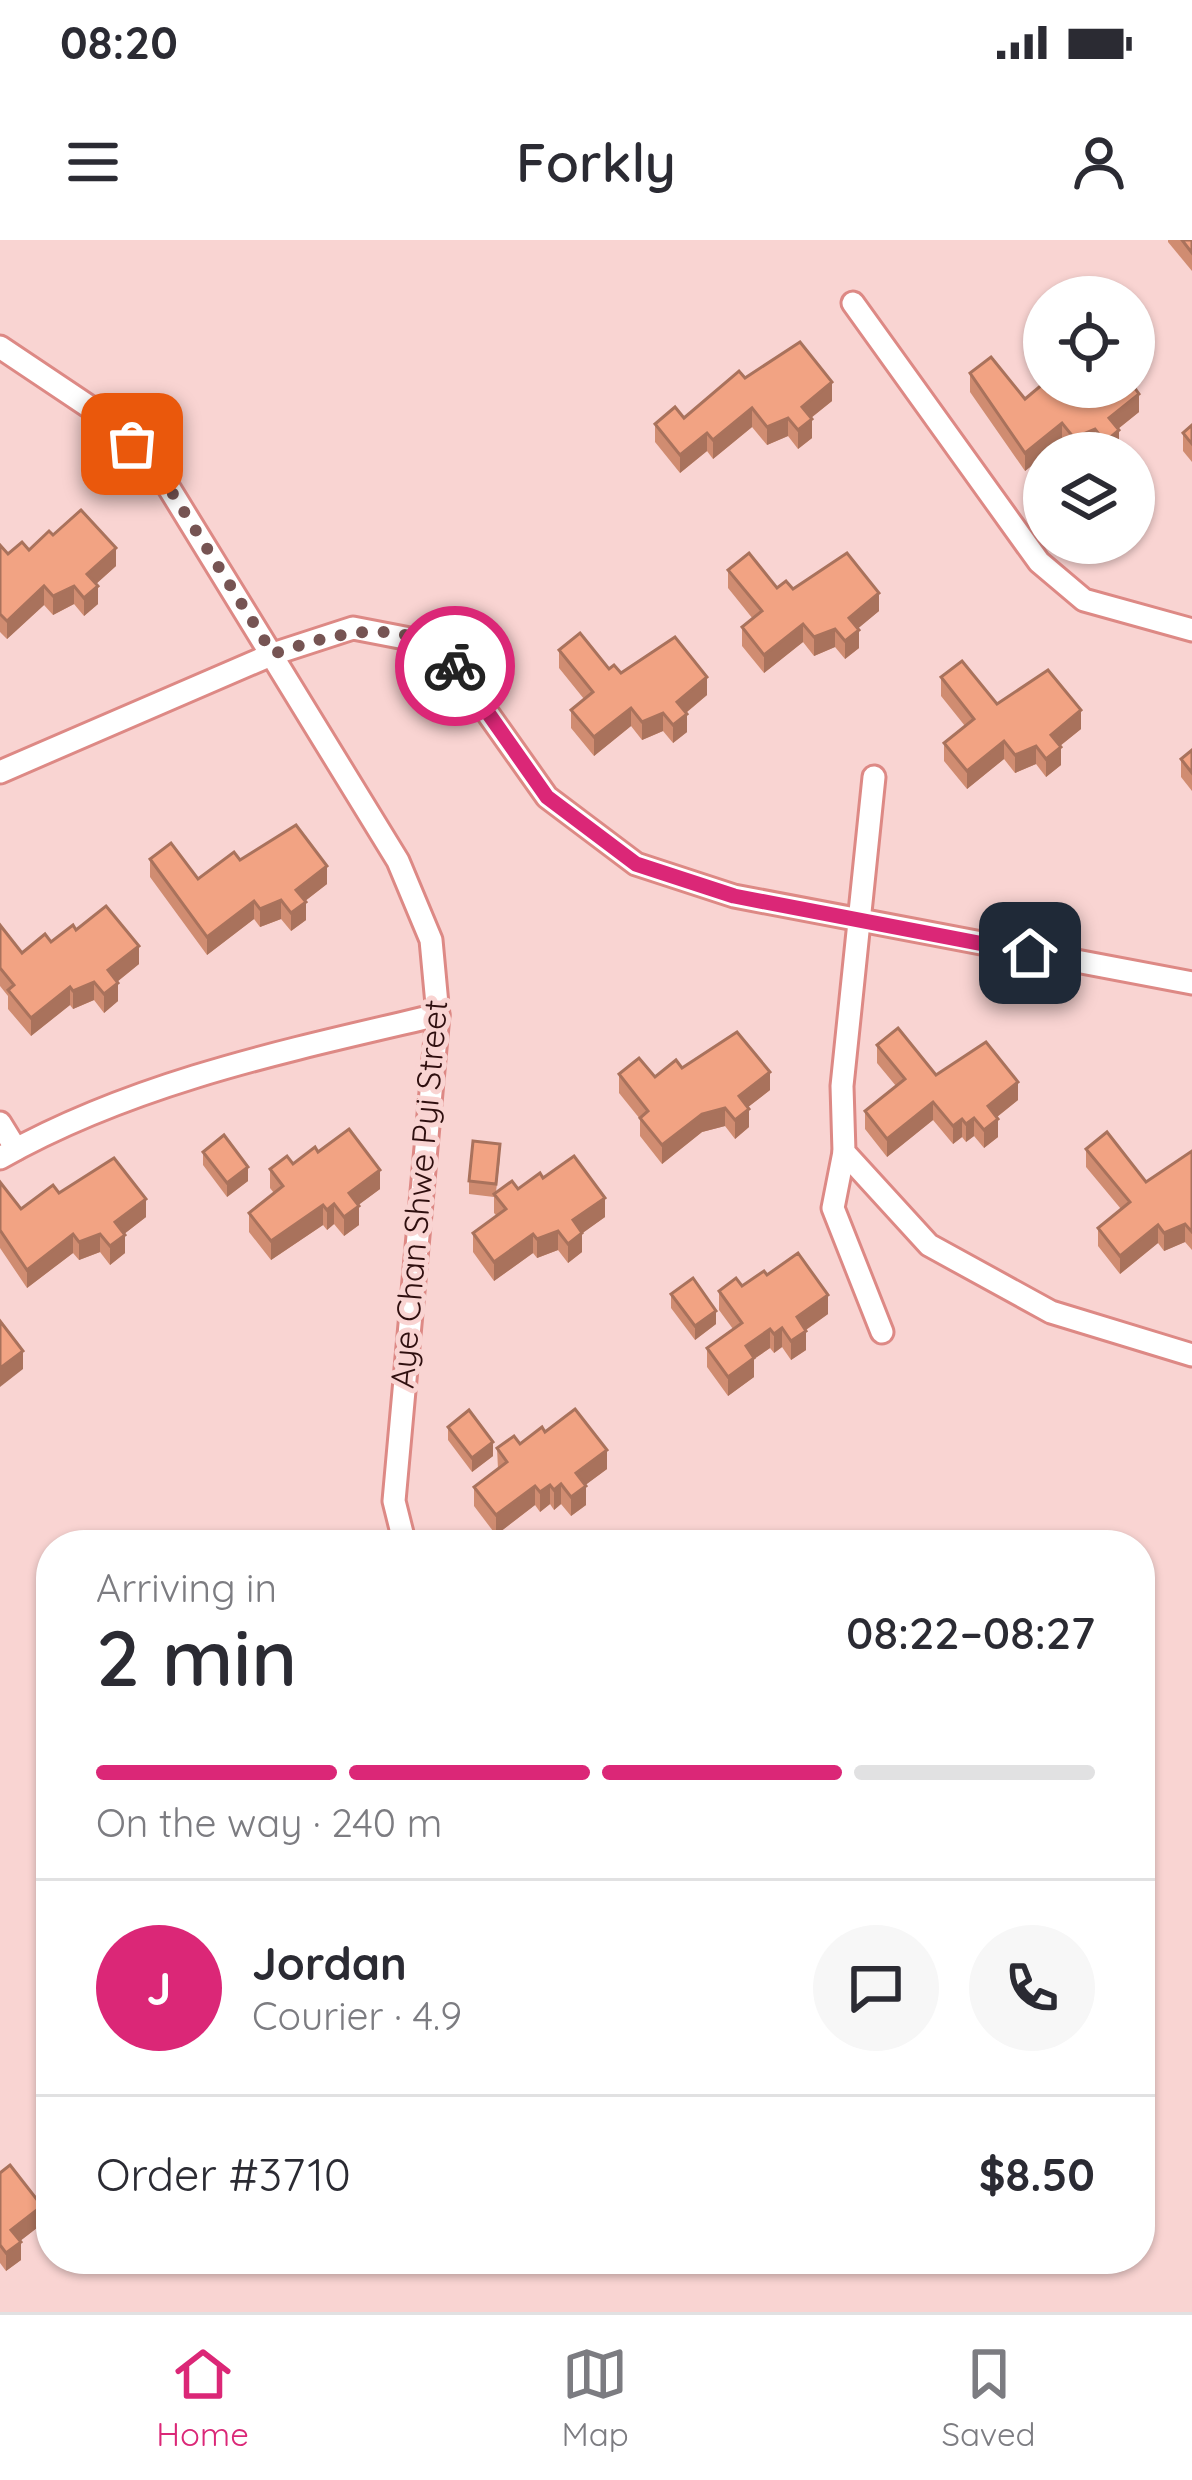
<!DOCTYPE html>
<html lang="en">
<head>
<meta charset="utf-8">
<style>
  :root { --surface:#fff; --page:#f7f7f7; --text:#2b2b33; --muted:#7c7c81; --line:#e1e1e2; --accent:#db2777 }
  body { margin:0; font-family:Quicksand,sans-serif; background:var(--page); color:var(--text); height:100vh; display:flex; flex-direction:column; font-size:45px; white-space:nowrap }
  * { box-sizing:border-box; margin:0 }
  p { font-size:39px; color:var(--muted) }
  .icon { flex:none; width:66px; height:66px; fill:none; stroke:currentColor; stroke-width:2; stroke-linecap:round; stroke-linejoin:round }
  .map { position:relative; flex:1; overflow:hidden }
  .panel { position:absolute; left:36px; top:1290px; width:1119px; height:744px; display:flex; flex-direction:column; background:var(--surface); border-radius:48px; box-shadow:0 3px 9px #0004 }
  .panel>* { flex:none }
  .buttons { position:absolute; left:1023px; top:36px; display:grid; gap:24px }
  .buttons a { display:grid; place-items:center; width:132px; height:132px; border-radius:50%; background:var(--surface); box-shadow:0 3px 9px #0004; font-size:60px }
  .pin { position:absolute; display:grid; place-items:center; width:102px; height:102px; color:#fff; margin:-51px; border-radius:24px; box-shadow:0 6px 18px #0006 }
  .courier { position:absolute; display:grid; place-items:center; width:120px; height:120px; margin:-60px; border:9px solid #db2777; border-radius:50%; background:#fff; color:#222; box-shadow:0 3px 15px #0007 }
  .summary em { font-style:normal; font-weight:600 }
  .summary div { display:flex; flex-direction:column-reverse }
  .summary { display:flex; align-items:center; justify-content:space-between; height:204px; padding:0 60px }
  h1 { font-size:78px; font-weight:600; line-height:90px }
  .bar { display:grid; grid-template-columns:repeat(4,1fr); gap:18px 12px; align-content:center; height:144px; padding:0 60px }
  .bar i { height:15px; border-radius:9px; background:var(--line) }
  .bar .selected { background:var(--accent) }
  .bar p { grid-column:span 4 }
  .line { display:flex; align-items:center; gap:30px; padding:0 60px; border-top:3px solid var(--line) }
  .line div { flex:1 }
  .round { display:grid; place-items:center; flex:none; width:126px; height:126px; border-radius:63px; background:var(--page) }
  .status { display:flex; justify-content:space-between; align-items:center; height:84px; padding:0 60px; background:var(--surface); direction:ltr }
  .status svg { height:33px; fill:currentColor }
  header { display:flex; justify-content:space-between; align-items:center; height:156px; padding:0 60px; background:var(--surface); font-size:54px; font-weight:600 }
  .tabs { display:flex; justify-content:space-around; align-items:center; height:168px; border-top:3px solid var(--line); background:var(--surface); font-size:33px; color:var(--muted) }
  .tabs a { display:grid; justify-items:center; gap:6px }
  .tabs .selected { color:var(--accent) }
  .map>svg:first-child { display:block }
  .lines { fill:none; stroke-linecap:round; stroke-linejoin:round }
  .street-casing { stroke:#dd8985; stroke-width:27 }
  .street { stroke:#fff; stroke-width:21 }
  .wall { fill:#d08c71 }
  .shaded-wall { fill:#a9725c }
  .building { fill:#f2a383; stroke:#a9725c; stroke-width:3 }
  .done { stroke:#765453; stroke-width:12; stroke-dasharray:0 21.6 }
  .route { stroke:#db2777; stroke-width:15 }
  .labels { text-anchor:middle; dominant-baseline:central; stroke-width:10; stroke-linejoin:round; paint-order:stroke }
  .street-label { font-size:33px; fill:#2f0f0f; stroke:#f9d4d2 }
</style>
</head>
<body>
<div class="status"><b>08:20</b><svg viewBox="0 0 49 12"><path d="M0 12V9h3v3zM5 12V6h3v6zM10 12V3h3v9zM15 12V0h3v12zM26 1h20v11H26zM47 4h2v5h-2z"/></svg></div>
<header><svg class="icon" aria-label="menu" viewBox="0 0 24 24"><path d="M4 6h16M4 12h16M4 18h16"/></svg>Forkly<svg class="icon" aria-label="person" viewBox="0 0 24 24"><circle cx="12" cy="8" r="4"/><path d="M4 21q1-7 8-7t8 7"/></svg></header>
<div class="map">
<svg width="1192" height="2072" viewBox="0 0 1192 2072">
  <rect width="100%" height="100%" fill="#f9d4d2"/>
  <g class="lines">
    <defs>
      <g id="street">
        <path d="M853 63 1039 322 1084 360 1192 390"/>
        <path d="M0 107 106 178 158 230 398 621 431 700 438 775 394 1261 405 1305"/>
        <path d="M0 532 273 414 353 388 410 399 450 420 547 557 636 624 734 656 1192 743"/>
        <path d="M874 537 842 846 844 912 929 1005 1051 1072 1192 1115"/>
        <path d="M0 883 16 909"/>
        <path d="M844 912 833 968 882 1092"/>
        <path d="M0 918C134 842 289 810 438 775"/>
      </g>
    </defs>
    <!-- street casing -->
    <use href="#street" class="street-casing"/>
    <!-- street -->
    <use href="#street" class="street"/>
  </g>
  <!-- wall -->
  <g class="wall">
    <path d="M1168 0H1192V31L1168 2Z"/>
    <path d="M970 133 1025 159 1052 150 1139 172 1118 189 1119 209 1114 213H1099L1095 208 1082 213H1071L1062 202 1044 213V216L1025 231 970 152Z"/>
    <path d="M745 138 832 161 811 178 812 198 798 209 788 196 767 205 752 187 713 219 707 211 680 233 655 202V184L684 178Z"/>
    <path d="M1192 185V222L1183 211V193Z"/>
    <path d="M53 295 116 326 96 344 98 364 84 376 74 364 53 375 44 365 7 399 0 392V305L8 314 29 310Z"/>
    <path d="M728 330 777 348 793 349 879 371 858 388 859 408 845 419 835 407 814 416 803 402 764 433 742 406V387L753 379 728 348Z"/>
    <path d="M559 410 621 433 707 455 686 473 687 492 673 503 663 491 642 500 631 486 594 516 571 488V470L584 459 559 428Z"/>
    <path d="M941 437 997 464 1081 489 1060 506 1061 525 1046 537 1036 524 1015 533 1004 519 967 549 944 521V503L965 486 941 456Z"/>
    <path d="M1192 510V551L1181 537V519Z"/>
    <path d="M150 619 198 639 240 620 327 644 305 661 306 680 291 691 281 679 260 687 254 679 207 715 150 637Z"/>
    <path d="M0 685 22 713 51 702 76 690 139 724 117 742 118 761 104 773 94 760 73 769 70 765 31 796 8 769V756L0 746Z"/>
    <path d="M877 805 936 835 1018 860 997 877 998 897 984 908 974 896 966 902 962 897 953 904 933 880 887 917 865 889V871L896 846 877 823Z"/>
    <path d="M682 828 770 850 748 867 749 887 735 899 725 886 702 892 662 924 640 896V879L619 853V834L655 837Z"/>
    <path d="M1086 909 1146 942 1192 911V1010L1185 1002 1164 1011 1158 1003 1120 1034 1098 1006V988L1121 969 1086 927Z"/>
    <path d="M203 912 248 941 227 957 203 925Z"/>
    <path d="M500 918 496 952 518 949 543 938 605 977 582 993V1012L568 1023 558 1010 537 1018 533 1013 494 1041 473 1012V993L497 976 494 973V957L469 954V941Z"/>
    <path d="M293 924 380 949 358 965 359 985 344 996 334 984 327 990 323 985 271 1020 249 992V973L274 953 270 948V929Z"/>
    <path d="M0 942 21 969 59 953 146 977 124 994 125 1013 110 1025 100 1012 79 1020 73 1013 27 1048 0 1008Z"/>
    <path d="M767 1035 828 1074 806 1090V1110L791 1120 782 1107 774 1113 770 1108 754 1119V1137L728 1156 707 1127V1108L733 1089 719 1070V1051L742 1046Z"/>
    <path d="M671 1054 716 1084 695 1100 671 1068Z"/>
    <path d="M448 1187 493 1216 472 1232 448 1200Z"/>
    <path d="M520 1204 607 1229 585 1245 586 1265 571 1276 561 1264 554 1270 550 1264 540 1272 535 1265 496 1295 474 1266V1247L498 1229 497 1208Z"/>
    <path d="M1140 1488 1143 1504V1524L1140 1525Z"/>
    <path d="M0 1933 42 1984 20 2001 21 2020 6 2031 0 2023Z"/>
  </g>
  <!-- shaded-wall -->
  <g class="shaded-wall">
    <path d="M832 142V161L802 185V167Z"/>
    <path d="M1139 154V172L1109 196V178Z"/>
    <path d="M752 168V187L713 219V200Z"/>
    <path d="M788 178V196L767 205V187Z"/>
    <path d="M812 179V198L798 209V190Z"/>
    <path d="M1062 183V202L1048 213H1044V216L1025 231V213Z"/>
    <path d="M1095 189V208L1082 213H1074V198Z"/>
    <path d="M1119 190V209L1114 213H1105V202Z"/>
    <path d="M707 193V211L680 233V215Z"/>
    <path d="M116 308V326L87 352V334Z"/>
    <path d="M44 346V365L7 399V381Z"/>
    <path d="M74 346V364L53 375V356Z"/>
    <path d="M98 346V364L84 376V358Z"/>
    <path d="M879 353V371L849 396V378Z"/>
    <path d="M803 384V402L764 433V415Z"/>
    <path d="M835 389V407L814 416V397Z"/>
    <path d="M859 390V408L845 419V401Z"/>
    <path d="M707 437V455L677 480V462Z"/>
    <path d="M631 468V486L594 516V497Z"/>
    <path d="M1081 470V489L1051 513V495Z"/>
    <path d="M663 473V491L642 500V482Z"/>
    <path d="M687 474V492L673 503V485Z"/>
    <path d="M1004 501V519L967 549V531Z"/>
    <path d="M1036 506V524L1015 533V515Z"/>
    <path d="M1061 507V525L1046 537V519Z"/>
    <path d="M327 626V644L296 668V650Z"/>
    <path d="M281 660V679L260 687V669Z"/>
    <path d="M254 661V679L207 715V697Z"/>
    <path d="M306 662V680L291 691V673Z"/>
    <path d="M139 706V724L108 749V730Z"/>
    <path d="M94 742V760L73 769V751Z"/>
    <path d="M118 743V761L104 773V754Z"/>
    <path d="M70 747V765L31 796V778Z"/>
    <path d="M770 832V850L739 874V856Z"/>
    <path d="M1018 842V860L988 884V866Z"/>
    <path d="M933 862V880L887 917V899Z"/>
    <path d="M725 868V886L702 892 662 924V905L702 874Z"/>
    <path d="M749 869V887L735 899V880Z"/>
    <path d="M974 878V896L966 902V884Z"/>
    <path d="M962 879V897L953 904V886Z"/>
    <path d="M998 879V897L984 908V890Z"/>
    <path d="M248 927V941L227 957V943Z"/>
    <path d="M380 930V949L349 972V953Z"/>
    <path d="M605 958V977L573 1000V980Z"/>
    <path d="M146 959V977L115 1001V982Z"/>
    <path d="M334 964V984L327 990V970Z"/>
    <path d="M323 965V985L271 1020V1001Z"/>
    <path d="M359 966V985L344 996V977Z"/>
    <path d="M1185 984V1002L1164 1011V993Z"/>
    <path d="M1158 985V1003L1120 1034V1016Z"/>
    <path d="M558 991V1010L537 1018V999Z"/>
    <path d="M582 993V1012L568 1023V1004Z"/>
    <path d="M73 994V1013L27 1048V1030Z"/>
    <path d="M100 994V1012L79 1020V1002Z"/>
    <path d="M533 994V1013L494 1041V1022Z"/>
    <path d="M125 995V1013L110 1025V1006Z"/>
    <path d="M828 1055V1074L797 1096V1077Z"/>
    <path d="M716 1071V1084L695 1100V1086Z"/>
    <path d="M782 1088V1107L774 1113V1094Z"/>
    <path d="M770 1089V1108L754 1119V1137L728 1156V1137L746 1106Z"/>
    <path d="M806 1091V1110L791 1120V1101Z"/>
    <path d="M23 1111V1129L0 1147V1128Z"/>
    <path d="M493 1202V1216L472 1232V1218Z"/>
    <path d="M607 1210V1229L576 1252V1233Z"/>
    <path d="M561 1244V1264L554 1270V1250Z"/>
    <path d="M550 1245V1264L540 1272V1252Z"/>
    <path d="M535 1246V1265L496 1295V1275Z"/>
    <path d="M586 1246V1265L571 1276V1257Z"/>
    <path d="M42 1966V1984L11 2008V1990Z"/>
    <path d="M21 2002V2020L6 2031V2013Z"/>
  </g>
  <!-- building -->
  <g class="building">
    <path d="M1182 0H1192V13Z"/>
    <path d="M800 102 832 142 802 167 812 179 798 190 788 178 767 187 752 168 713 200 707 193 680 215 655 184 675 167 684 178 739 131 745 138Z"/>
    <path d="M991 117 1025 159 1044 143V147H1050L1052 150 1056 147H1134L1139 154 1109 178 1119 190 1105 202 1095 189 1074 198 1062 183 1025 213 970 133Z"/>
    <path d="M1192 185V204L1183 193Z"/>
    <path d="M81 270 116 308 87 334 98 346 84 358 74 346 53 356 44 346 7 381 0 374V305L8 314 22 302 29 310 49 291 53 295Z"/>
    <path d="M749 313 777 348 786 341 793 349 847 313 879 353 849 378 859 390 845 401 835 389 814 397 803 384 764 415 742 387 762 371 728 330Z"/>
    <path d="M580 393 609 429 614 425 621 433 675 397 707 437 677 462 687 474 673 485 663 473 642 482 631 468 594 497 571 470 593 452 559 410Z"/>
    <path d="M962 421 997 464 1048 430 1081 470 1051 495 1061 507 1046 519 1036 506 1015 515 1004 501 967 531 944 503 974 479 941 437Z"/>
    <path d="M1192 510V533L1181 519Z"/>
    <path d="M296 585 327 626 296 650 306 662 291 673 281 660 260 669 254 661 207 697 150 619 171 603 198 639 234 612 240 620Z"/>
    <path d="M106 666 139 706 108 730 118 743 104 754 94 742 73 751 70 747 31 778 8 750 14 745 0 728V685L22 713 45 694 51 702 73 685 76 690Z"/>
    <path d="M898 788 936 835 986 802 1018 842 988 866 998 879 984 890 974 878 966 884 962 879 953 886 933 862 887 899 865 871 905 839 877 805Z"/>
    <path d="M737 792 770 832 739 856 749 869 735 880 725 868 702 874 662 905 640 878 648 871 619 834 639 818 655 837 676 820 682 828Z"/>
    <path d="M349 889 380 930 349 953 359 966 344 977 334 964 327 970 323 965 271 1001 249 973 283 946 270 929 287 916 293 924 315 907 318 912Z"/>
    <path d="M1107 892 1146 942 1192 911V992L1185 984 1164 993 1158 985 1120 1016 1098 988 1130 962 1086 909Z"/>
    <path d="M224 895 248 927 227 943 203 912Z"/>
    <path d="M473 901 500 904 496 944 469 941Z"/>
    <path d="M574 916 605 958 573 980 582 993 568 1004 558 991 537 999 533 994 494 1022 473 993 506 969 494 954 512 941 518 949 540 933 543 938Z"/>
    <path d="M114 918 146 959 115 982 125 995 110 1006 100 994 79 1002 73 994 27 1030 0 990V942L21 969 53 945 59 953Z"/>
    <path d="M798 1013 828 1055 797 1077 806 1091 791 1101 782 1088 774 1094 770 1089 746 1106 754 1118 728 1137 707 1108 742 1083 719 1051 736 1038 742 1046 764 1031 767 1035Z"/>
    <path d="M693 1038 716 1071 695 1086 671 1054Z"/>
    <path d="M0 1081 23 1111 0 1128Z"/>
    <path d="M575 1169 607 1210 576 1233 586 1246 571 1257 561 1244 554 1250 550 1245 540 1252 535 1246 496 1275 474 1247 507 1222 497 1208 514 1196 520 1204 542 1187 545 1192Z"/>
    <path d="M469 1170 493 1202 472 1218 448 1187Z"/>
    <path d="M10 1925 42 1966 11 1990 21 2002 6 2013 0 2005V1933Z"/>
  </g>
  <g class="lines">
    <!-- done -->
    <path class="done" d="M132 204 158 230 273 414C331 395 406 370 455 426"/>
    <!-- route -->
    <path class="route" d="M455 426 547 557 636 624 734 656 1030 713"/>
  </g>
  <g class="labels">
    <!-- street labels -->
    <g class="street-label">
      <text transform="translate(418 954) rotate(-85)">Aye Chan Shwe Pyi Street</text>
    </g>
  </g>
</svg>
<div class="buttons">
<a><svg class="icon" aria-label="locate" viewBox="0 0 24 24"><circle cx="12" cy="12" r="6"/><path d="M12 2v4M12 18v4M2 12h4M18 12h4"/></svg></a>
<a><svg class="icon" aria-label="layers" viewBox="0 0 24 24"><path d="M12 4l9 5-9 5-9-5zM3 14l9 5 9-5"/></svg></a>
</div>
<div class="pin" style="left:132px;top:204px;background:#ea580c"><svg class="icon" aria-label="bag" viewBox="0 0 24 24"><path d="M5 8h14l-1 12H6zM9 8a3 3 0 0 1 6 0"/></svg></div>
<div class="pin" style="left:1030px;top:713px;background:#1f2937"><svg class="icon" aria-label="home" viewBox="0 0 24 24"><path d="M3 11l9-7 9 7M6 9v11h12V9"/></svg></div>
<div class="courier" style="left:455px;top:426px"><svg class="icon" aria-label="bike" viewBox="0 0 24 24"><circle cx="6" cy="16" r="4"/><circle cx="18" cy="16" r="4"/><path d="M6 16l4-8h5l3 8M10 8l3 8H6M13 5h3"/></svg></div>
<section class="panel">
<div class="summary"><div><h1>2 min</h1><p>Arriving in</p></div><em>08:22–08:27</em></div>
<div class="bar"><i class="selected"></i><i class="selected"></i><i class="selected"></i><i></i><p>On the way · 240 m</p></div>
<div class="line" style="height:216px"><b class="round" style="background:var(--accent);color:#fff">J</b><div><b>Jordan</b><p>Courier · 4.9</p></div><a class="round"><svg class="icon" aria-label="chat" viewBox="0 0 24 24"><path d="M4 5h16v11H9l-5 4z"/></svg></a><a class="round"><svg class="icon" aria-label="phone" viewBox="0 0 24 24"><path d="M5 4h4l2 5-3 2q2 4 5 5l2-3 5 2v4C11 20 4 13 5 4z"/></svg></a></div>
<div class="line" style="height:156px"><div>Order #3710</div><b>$8.50</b></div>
</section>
</div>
<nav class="tabs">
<a class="selected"><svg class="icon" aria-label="home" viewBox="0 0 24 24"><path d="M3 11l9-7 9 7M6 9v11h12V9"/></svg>Home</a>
<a><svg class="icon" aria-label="map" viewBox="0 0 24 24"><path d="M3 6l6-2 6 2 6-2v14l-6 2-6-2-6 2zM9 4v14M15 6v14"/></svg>Map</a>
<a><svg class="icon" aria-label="saved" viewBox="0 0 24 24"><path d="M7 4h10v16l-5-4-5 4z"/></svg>Saved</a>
</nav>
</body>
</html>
